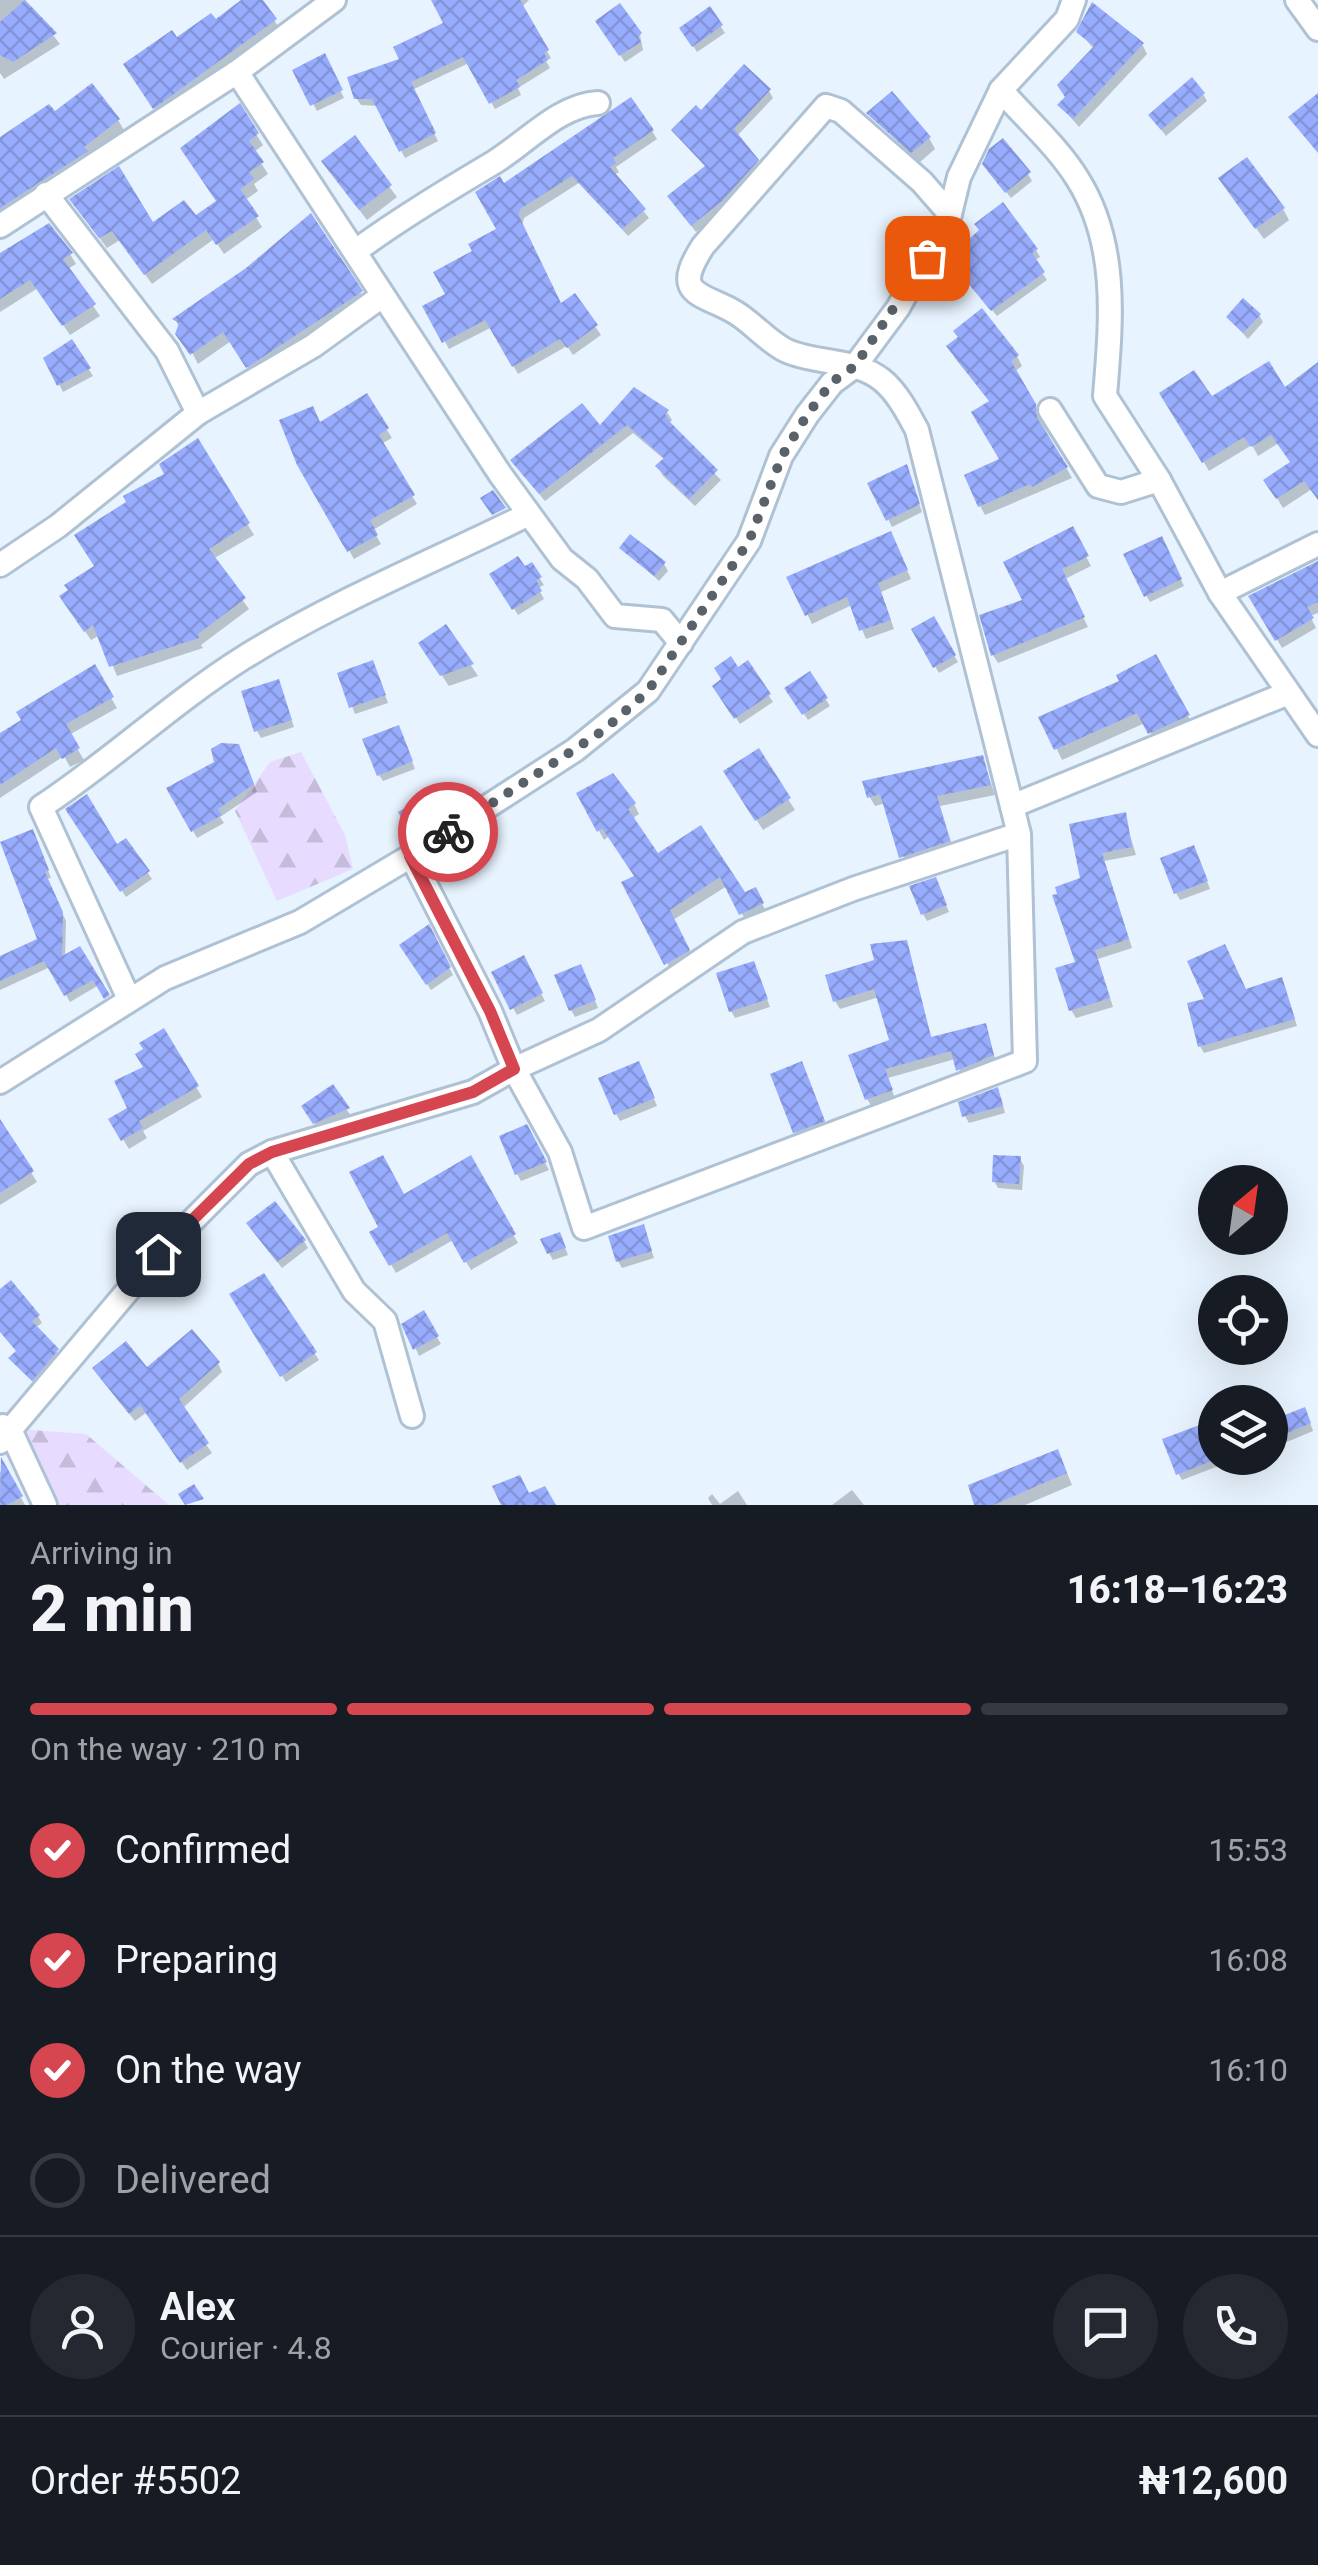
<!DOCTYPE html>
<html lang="en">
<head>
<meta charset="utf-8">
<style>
  :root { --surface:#171b24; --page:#242831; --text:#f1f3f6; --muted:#9ea1a6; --line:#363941; --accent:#d64650 }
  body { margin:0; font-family:Roboto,sans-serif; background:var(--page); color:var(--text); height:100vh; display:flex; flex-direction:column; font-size:38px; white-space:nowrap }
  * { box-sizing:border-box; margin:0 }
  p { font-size:32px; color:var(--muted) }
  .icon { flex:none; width:55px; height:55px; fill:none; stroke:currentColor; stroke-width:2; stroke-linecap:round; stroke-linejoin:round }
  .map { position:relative; height:1505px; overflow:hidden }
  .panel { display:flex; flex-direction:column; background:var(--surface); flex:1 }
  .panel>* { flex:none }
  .needle { width:65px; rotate:29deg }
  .controls { position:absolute; left:1198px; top:1165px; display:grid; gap:20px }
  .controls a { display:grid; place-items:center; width:90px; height:90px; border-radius:50%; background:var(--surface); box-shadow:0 10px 40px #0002; font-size:50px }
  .pin { position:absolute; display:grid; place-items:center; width:85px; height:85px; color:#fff; margin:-42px; border-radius:20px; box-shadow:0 5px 15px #0006 }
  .courier { position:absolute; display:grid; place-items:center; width:100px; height:100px; margin:-50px; border:8px solid #d64650; border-radius:50%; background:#fff; color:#222; box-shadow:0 2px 12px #0007 }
  .summary em { font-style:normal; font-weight:800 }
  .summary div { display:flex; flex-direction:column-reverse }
  .summary { display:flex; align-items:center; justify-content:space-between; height:170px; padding:0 30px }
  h1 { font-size:65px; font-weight:800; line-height:75px }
  .bar { display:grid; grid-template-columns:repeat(4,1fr); gap:15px 10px; align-content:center; height:120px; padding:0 30px }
  .bar i { height:12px; border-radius:8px; background:var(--line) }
  .bar .current { background:var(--accent) }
  .bar p { grid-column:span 4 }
  .line { display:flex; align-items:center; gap:25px; padding:0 30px; border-top:2px solid var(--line) }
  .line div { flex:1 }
  .round { display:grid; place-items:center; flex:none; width:105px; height:105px; border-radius:52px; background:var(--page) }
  ol { padding:0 30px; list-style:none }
  li { display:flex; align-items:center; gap:30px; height:110px }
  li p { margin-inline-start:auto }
  li .icon { padding:10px; border-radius:50%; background:var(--accent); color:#fff; stroke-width:4 }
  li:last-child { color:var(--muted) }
  li i { width:55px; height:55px; border:5px solid var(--line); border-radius:50% }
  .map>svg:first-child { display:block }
  .forest { fill:url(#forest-firs) }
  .shadow { fill:#0003 }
  .building { fill:url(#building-cross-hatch) }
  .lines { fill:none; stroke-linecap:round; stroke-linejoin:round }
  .minor-casing { stroke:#afc2d4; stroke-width:28 }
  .minor { stroke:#fff; stroke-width:22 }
  .done { stroke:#596169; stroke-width:10; stroke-dasharray:0 18 }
  .route { stroke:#d64650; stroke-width:12 }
</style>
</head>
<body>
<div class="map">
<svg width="1318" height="1505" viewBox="0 0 1318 1505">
  <defs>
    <pattern id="forest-firs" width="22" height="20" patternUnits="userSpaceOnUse" patternTransform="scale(2.5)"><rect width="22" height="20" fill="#e7dcff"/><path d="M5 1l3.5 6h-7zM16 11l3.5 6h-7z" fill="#c5bcda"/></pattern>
    <pattern id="building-cross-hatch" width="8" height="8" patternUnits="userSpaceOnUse" patternTransform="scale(2.5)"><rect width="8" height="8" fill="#98acfe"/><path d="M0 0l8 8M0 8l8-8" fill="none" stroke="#8293d9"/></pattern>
  </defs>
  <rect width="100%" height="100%" fill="#e7f3fe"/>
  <!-- forest -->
  <g class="forest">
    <path d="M301 752 345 835 353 869 277 901 235 811 270 762Z"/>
    <path d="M19 1429 86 1434 169 1505H48Z"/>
  </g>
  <!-- shadow -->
  <g class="shadow">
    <path d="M0 0H25L60 44 4 79 0 73Z"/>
    <path d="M246 0H260L280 29 160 116 131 74Z"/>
    <path d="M433 0H529L521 8 551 58 546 61 550 68 518 88 521 95 495 109 469 63 412 90 438 141 405 158 378 106 361 105 356 98 447 24Z"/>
    <path d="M710 10 725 33 697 52 682 29Z"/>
    <path d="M602 28 640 35 643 50 625 62Z"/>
    <path d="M1079 32 1142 44 1147 54 1079 127 1060 105 1094 49Z"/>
    <path d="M324 57 344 98 317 111 296 71Z"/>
    <path d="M769 91 773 98 737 136 761 168 726 208 696 232 674 204 707 168 674 130 701 114Z"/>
    <path d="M1203 94 1207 101 1166 136 1155 122Z"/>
    <path d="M239 107 263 145 254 152 268 174 254 184 258 191 245 200 262 227 224 254 214 239 152 284 120 240 107 248 78 210 152 226 196 219 219 202Z"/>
    <path d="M870 114 929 138 935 149 919 163Z"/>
    <path d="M54 115 118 120 125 132 0 228V140Z"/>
    <path d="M652 131 657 139 616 167 619 172 614 175 649 218 628 236 579 183 524 218 522 226 561 307 575 297 601 335 573 355 567 346 518 374 492 327 449 349 426 307 448 295 475 252 500 230 504 187Z"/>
    <path d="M354 139 397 197 367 220 331 173Z"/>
    <path d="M989 171 1028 174 1032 181 1011 198Z"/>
    <path d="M1228 190 1283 209 1289 220 1264 239Z"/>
    <path d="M311 217 367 303 254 377 231 341 198 364 175 319 248 270Z"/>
    <path d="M1036 250 1040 257 1034 261 1047 280 997 316 959 271Z"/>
    <path d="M70 254 76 264 68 269 100 316 70 335 38 288 0 312V256Z"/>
    <path d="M1259 315 1263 322 1248 339 1229 318Z"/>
    <path d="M72 343 93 376 63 392 46 359Z"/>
    <path d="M1017 356 1022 366 1014 372 1072 478 985 515 980 506 1003 460 991 403 954 357Z"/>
    <path d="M1318 365V498L1312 489 1283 508 1266 480 1293 463 1279 443 1258 456 1252 445 1209 471 1163 394 1211 399 1284 391Z"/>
    <path d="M634 390 667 412 672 420 668 425 721 480 695 506 663 476 658 467 665 460 633 433 545 501 518 469 600 429Z"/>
    <path d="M366 397 392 438 381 444 417 504 373 530 381 544 354 559 300 464 320 425Z"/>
    <path d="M198 442 254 535 213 559 249 609 201 645 203 648 117 676 100 635 91 640 68 606 97 567 129 503 168 475Z"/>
    <path d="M909 474 922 512 892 527 871 484Z"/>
    <path d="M1072 530 1091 566 1065 579 1088 627 998 663 993 655Z"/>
    <path d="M895 543 911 579 881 592 894 629 866 639 852 605 812 624 790 578Z"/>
    <path d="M1165 546 1184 586 1150 602 1146 595Z"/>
    <path d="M622 548 664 564 668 571 659 581Z"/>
    <path d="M1318 563V613L1310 616 1316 628 1282 648 1252 597Z"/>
    <path d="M531 565 544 585 538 588 544 599 518 615 493 574Z"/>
    <path d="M933 619 958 662 939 673 914 630Z"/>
    <path d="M446 627 478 676 449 686 428 655Z"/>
    <path d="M1155 657 1194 727 1157 744 1145 723 1062 760 1042 718 1123 682Z"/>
    <path d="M748 664 773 702 740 724 715 686Z"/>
    <path d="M94 668 117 708 69 735 84 760 70 767 64 756 0 798V736Z"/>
    <path d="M376 670 388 703 355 714 340 675Z"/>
    <path d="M810 675 830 706 808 720 787 689Z"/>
    <path d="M281 689 294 727 261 738 257 731Z"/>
    <path d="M402 735 415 769 383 781 379 775Z"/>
    <path d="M758 752 795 810 763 830 726 772Z"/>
    <path d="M242 754 257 792 220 817 224 823 197 838 169 789Z"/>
    <path d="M982 757 995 795 940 806 954 851 907 866 886 803 875 806 869 796Z"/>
    <path d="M579 794 634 804 639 814 632 819 657 856 701 828 744 896 755 890 767 913 747 923 727 886 673 920 694 960 671 973 636 877 609 836 604 840Z"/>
    <path d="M422 802 430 817 410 828 402 813Z"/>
    <path d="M68 810 116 848 126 841 152 879 126 897Z"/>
    <path d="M1124 815 1136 855 1104 861 1132 948 1098 959 1113 1007 1076 1018 1071 1010 1083 880Z"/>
    <path d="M36 839 51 878 46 879 66 921 65 958 79 950 110 1004 99 985 70 1002 50 967 0 990V959L40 940Z"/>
    <path d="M1197 855 1210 889 1180 900 1176 893Z"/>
    <path d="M939 887 949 912 927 921 923 914Z"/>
    <path d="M428 928 453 975 431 990 402 946Z"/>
    <path d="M905 943 932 1039 984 1026 997 1064 963 1078 955 1059 888 1078 895 1099 872 1107 867 1099 892 1042 879 997 840 1009 835 1001 878 961Z"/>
    <path d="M523 958 545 1001 517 1015 494 973Z"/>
    <path d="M757 971 770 1007 735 1018 731 1011Z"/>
    <path d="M584 974 598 1008 575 1017 571 1010Z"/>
    <path d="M1285 987 1297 1026 1204 1053 1200 1046 1245 992Z"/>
    <path d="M164 1032 202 1097 143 1131 147 1138 129 1149 111 1120 130 1109Z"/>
    <path d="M642 1071 657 1106 620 1121 616 1114Z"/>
    <path d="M807 1075 829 1133 802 1143 795 1132Z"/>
    <path d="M332 1088 351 1116 319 1130 304 1107Z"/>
    <path d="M1001 1097 1005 1113 969 1123 965 1116Z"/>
    <path d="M526 1127 549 1170 521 1181 517 1174Z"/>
    <path d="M5 1131 37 1182 0 1205V1135Z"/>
    <path d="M470 1159 518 1243 471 1270 453 1240 396 1273 373 1233 403 1197Z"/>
    <path d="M1020 1159 1024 1166 1022 1190 998 1188 994 1181Z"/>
    <path d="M253 1231 304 1241 308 1248 282 1268Z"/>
    <path d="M646 1234 654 1258 622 1268 618 1261Z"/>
    <path d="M563 1242 568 1255 553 1260 549 1253Z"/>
    <path d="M264 1277 319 1360 286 1382 232 1295Z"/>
    <path d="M0 1292 38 1316 42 1323 35 1328 61 1357 37 1386 16 1365 18 1352 0 1331Z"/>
    <path d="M423 1314 441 1344 419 1356 405 1325Z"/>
    <path d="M218 1363 222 1372 182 1409 212 1453 187 1470 147 1412 135 1421 100 1377Z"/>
    <path d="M1308 1417 1313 1431 1282 1444 1278 1437Z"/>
    <path d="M1204 1426 1221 1465 1182 1480 1178 1473Z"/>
    <path d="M1063 1463 1072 1485 1025 1505H977Z"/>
    <path d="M5 1469 25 1505H0V1472Z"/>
    <path d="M852 1490 864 1505H832Z"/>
    <path d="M738 1491 747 1505H712L708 1498 712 1494 720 1504Z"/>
  </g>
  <!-- building -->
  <g class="building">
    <path d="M25 0 57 33 13 62 0 55V22Z"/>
    <path d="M241 0H263L277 19 153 109 123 64 172 30 177 37 211 13 216 19Z"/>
    <path d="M431 0H520L549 50 544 53 548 60 516 80 520 87 489 104 463 57 411 82 436 133 399 152 372 99H354L347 77 399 59 393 47 443 23Z"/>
    <path d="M1092 2 1144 43 1073 119 1057 105 1065 97 1057 85 1094 46 1076 32Z"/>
    <path d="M620 3 642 33 638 37 641 42 619 56 595 21Z"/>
    <path d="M710 6 723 25 692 47 679 28Z"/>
    <path d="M325 53 343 90 310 106 292 70Z"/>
    <path d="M744 64 771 89 734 129 759 160 722 201 691 226 667 196 705 166 671 130 696 105 701 110Z"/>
    <path d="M1192 77 1205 93 1161 130 1148 115Z"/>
    <path d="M92 83 120 119 84 147 88 151 0 208V137L49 104 55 111Z"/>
    <path d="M892 91 931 137 911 153 866 113Z"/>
    <path d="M1318 93V153L1288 117Z"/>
    <path d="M631 97 654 130 613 158 616 163 610 167 646 209 622 229 572 176 520 209 519 216 561 303 575 293 598 325 567 348 560 339 512 367 485 320 442 343 422 306 445 294 433 272 472 251 468 244 496 229 475 192 500 176 504 183Z"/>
    <path d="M240 103 259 133 249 141 264 162 249 172 254 179 240 189 259 216 216 245 206 230 144 275 112 231 99 238 69 199 119 166 153 222 184 200 196 215 216 201 180 148Z"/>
    <path d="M355 135 392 185 359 210 321 161Z"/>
    <path d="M1003 138 1031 172 1005 193 982 164 989 149Z"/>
    <path d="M1247 157 1285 208 1255 229 1218 178Z"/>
    <path d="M1003 202 1038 249 1032 253 1045 272 991 311 952 264 962 255 957 250 979 230 974 224Z"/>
    <path d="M311 213 363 291 246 368 223 332 190 355 175 334 179 323 172 319 246 268Z"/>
    <path d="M49 223 73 253 63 259 96 304 62 326 30 280 0 299V253Z"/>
    <path d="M1243 298 1261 314 1243 333 1226 317Z"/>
    <path d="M982 308 1019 355 1011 361 1036 404 1037 418 1068 467 1032 487 1030 484 978 507 964 475 999 459 971 412 989 401 946 346 958 337 953 331Z"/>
    <path d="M72 339 91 368 57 386 43 358Z"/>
    <path d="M1269 361 1285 387 1318 362V500L1304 481 1276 499 1263 480 1290 462 1271 435 1251 447 1244 437 1202 463 1159 393 1194 370 1212 396Z"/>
    <path d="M634 387 669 410 665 414 670 422 718 470 689 499 655 466 664 458 627 425 539 494 510 460 582 403 600 425Z"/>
    <path d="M367 393 389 428 379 435 415 495 370 520 378 535 347 552 297 465 279 420 313 406 320 422Z"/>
    <path d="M198 438 250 523 209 549 246 598 198 634 199 638 109 667 93 625 84 632 59 596 68 590 64 585 94 566 74 535 126 502 123 496 164 474 159 464Z"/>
    <path d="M907 464 920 504 886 521 867 483Z"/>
    <path d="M493 490 506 508 492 515 480 498Z"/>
    <path d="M1073 526 1089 556 1062 569 1085 617 991 656 979 615 1022 600 1003 562Z"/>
    <path d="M891 531 908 570 878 583 891 620 859 631 847 597 805 616 786 577Z"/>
    <path d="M630 534 666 562 654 576 619 548Z"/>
    <path d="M1162 536 1182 579 1144 597 1123 554Z"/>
    <path d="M518 556 525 566 532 562 542 577 536 580 542 591 512 610 489 574Z"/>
    <path d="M1318 561V602L1307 607 1314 618 1275 641 1248 596Z"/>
    <path d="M934 616 956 655 933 668 911 629Z"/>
    <path d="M446 624 474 664 440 676 418 643Z"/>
    <path d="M1156 654 1190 715 1148 734 1137 713 1054 750 1038 717 1119 681 1116 675Z"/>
    <path d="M731 656 738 667 748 660 771 694 734 719 712 686 721 679 714 668Z"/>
    <path d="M373 660 386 695 349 708 337 673Z"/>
    <path d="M95 664 114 697 66 724 80 748 62 759 56 748 0 785V733L21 720 16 712Z"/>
    <path d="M810 671 828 698 802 715 784 688Z"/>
    <path d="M279 679 292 720 254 732 241 691Z"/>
    <path d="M399 725 413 761 377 776 362 739Z"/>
    <path d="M221 743 239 744 254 784 218 809 222 815 191 832 166 788 214 762 211 749Z"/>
    <path d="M759 748 791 798 755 821 723 771Z"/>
    <path d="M983 755 991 785 937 796 950 841 899 858 880 794 867 798 862 781Z"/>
    <path d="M613 773 636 803 628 809 658 853 701 825 745 892 756 887 764 903 739 915 720 877 670 910 690 950 664 965 621 882 634 876 602 828 597 832 576 793Z"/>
    <path d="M87 794 117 844 126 838 150 871 120 892 65 809Z"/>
    <path d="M423 798 431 814 407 827 398 812Z"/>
    <path d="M1126 812 1132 847 1102 853 1129 939 1095 950 1110 998 1069 1011 1055 968 1075 962 1052 895 1057 894 1055 887 1080 878 1069 824Z"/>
    <path d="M33 829 49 870 45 872 63 912 62 956 80 946 110 995 104 999 93 980 64 996 44 961 0 981V956L37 939 0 842Z"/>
    <path d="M1194 845 1208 881 1174 894 1160 858Z"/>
    <path d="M936 877 947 905 921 915 909 886Z"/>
    <path d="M429 924 451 967 426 985 399 945Z"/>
    <path d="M907 940 931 1037 986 1023 994 1055 956 1071 951 1051 885 1069 893 1090 865 1100 848 1055 889 1040 874 989 833 1002 825 975 874 960 870 944Z"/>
    <path d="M1225 944 1246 989 1282 977 1295 1019 1198 1047 1187 1003 1204 999 1187 961Z"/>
    <path d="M524 955 543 993 510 1010 491 972Z"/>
    <path d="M754 961 768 999 729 1012 716 973Z"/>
    <path d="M581 964 596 1000 569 1011 554 975Z"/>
    <path d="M164 1028 199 1086 139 1121 143 1128 121 1141 108 1119 127 1108 114 1081 143 1067 135 1054 143 1049 139 1043Z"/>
    <path d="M639 1061 655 1098 614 1115 598 1078Z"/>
    <path d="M802 1061 825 1121 793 1133 770 1074Z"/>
    <path d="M333 1084 350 1108 313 1124 301 1106Z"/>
    <path d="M998 1087 1003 1106 962 1117 958 1102Z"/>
    <path d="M0 1119 34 1171 0 1193Z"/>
    <path d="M527 1124 547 1162 515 1175 499 1136Z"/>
    <path d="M383 1155 404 1194 471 1155 516 1234 464 1263 447 1233 389 1266 369 1232 378 1227 349 1172Z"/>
    <path d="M993 1155 1021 1156 1019 1184 992 1182Z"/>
    <path d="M275 1201 306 1240 277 1262 246 1223Z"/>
    <path d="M644 1224 652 1251 616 1262 608 1236Z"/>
    <path d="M560 1232 566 1248 547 1254 540 1239Z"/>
    <path d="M264 1273 317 1352 280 1377 229 1294Z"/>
    <path d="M11 1280 40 1315 32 1321 59 1349 32 1381 8 1358 16 1351 0 1332V1289Z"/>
    <path d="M424 1310 439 1336 413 1350 401 1324Z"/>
    <path d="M192 1329 220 1362 179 1399 209 1443 180 1463 140 1405 129 1414 92 1368 126 1341 147 1367Z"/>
    <path d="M1305 1407 1311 1423 1275 1438 1270 1421Z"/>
    <path d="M1205 1423 1215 1458H1219L1176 1475 1162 1439Z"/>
    <path d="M1058 1449 1067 1473 993 1505H974L968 1485Z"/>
    <path d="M1 1457 23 1496 7 1505H0Z"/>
    <path d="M520 1475 529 1493 545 1486 556 1505H501L492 1486Z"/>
    <path d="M194 1484 204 1499 185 1505 178 1494Z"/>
  </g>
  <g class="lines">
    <defs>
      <g id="minor">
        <path d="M1297 0 1318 29"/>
        <path d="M237 72 500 474 562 559 587 579 615 616 662 620 681 643"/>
        <path d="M1001 90C1026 119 1057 146 1077 178 1119 244 1111 322 1105 396L1159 480 1220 593 1318 735"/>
        <path d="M46 194 167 351 198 413 313 346 382 296"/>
        <path d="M950 214 922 182 841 111 826 106 703 246C673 293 696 292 731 310 751 320 767 342 787 351 817 364 856 359 882 380 897 392 908 413 917 430L1019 834 1025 1061 584 1228 560 1152 514 1069 599 1030 743 932 853 889 1019 834"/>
        <path d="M0 226 237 72 334 0"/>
        <path d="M357 250C401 218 446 191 493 163 526 143 559 105 598 103"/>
        <path d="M1050 410 1098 486 1121 492 1159 480"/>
        <path d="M0 565 58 526 198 413"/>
        <path d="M1220 593 1318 544"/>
        <path d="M1012 806 1286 694"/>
        <path d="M411 856 490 1011 514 1069 473 1092 272 1152 354 1291 385 1321 412 1416"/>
        <path d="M129 999 41 807C111 761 172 703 243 658 333 602 434 561 529 514"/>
        <path d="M0 1082 165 978 300 922 411 856 575 750 648 691 749 541 781 456 807 415 832 383 855 366 898 308 950 214 959 177 1001 90 1067 19 1074 0"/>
        <path d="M3 1426 12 1434 45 1505"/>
        <path d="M0 1442 158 1255 249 1164 272 1152"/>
      </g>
    </defs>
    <!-- minor casing -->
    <use href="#minor" class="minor-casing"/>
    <!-- minor -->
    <use href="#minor" class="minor"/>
  </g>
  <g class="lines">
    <!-- done -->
    <path class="done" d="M448 832 604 730 648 691 749 541 782 456 807 415 832 382 855 366 927 258"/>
    <!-- route -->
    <path class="route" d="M158 1254 249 1164 272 1152 473 1092 514 1069 490 1011 410 856 448 832"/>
  </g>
</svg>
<div class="controls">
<a><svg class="needle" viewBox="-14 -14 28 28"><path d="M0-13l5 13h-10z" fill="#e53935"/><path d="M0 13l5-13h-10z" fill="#9ea1a6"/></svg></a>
<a><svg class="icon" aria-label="locate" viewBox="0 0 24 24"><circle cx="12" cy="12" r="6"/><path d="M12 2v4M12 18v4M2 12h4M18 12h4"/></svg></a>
<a><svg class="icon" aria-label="layers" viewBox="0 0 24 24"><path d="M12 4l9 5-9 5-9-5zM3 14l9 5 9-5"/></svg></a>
</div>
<div class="pin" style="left:927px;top:258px;background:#ea580c"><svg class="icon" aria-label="bag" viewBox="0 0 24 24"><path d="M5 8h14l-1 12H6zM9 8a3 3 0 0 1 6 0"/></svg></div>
<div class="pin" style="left:158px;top:1254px;background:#1f2937"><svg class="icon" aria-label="home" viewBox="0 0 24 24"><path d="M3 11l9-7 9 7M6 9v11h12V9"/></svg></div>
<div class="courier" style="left:448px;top:832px"><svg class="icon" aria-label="bike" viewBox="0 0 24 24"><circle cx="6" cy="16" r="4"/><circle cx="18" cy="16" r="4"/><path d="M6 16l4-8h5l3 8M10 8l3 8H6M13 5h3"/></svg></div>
</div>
<section class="panel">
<div class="summary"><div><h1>2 min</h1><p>Arriving in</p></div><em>16:18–16:23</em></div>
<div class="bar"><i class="current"></i><i class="current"></i><i class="current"></i><i></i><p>On the way · 210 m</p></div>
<ol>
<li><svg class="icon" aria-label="check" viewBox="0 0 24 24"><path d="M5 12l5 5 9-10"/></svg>Confirmed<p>15:53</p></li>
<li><svg class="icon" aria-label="check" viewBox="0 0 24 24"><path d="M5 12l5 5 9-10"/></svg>Preparing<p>16:08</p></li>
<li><svg class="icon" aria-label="check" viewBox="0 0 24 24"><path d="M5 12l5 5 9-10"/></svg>On the way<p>16:10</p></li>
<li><i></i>Delivered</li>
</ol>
<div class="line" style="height:180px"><a class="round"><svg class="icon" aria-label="person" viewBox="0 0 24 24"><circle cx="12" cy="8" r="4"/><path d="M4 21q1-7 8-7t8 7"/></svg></a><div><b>Alex</b><p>Courier · 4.8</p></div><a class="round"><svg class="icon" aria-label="chat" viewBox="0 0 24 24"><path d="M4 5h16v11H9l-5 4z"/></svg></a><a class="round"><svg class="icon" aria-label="phone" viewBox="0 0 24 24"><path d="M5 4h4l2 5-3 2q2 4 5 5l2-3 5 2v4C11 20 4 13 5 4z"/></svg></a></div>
<div class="line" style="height:130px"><div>Order #5502</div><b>₦12,600</b></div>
</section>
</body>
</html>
